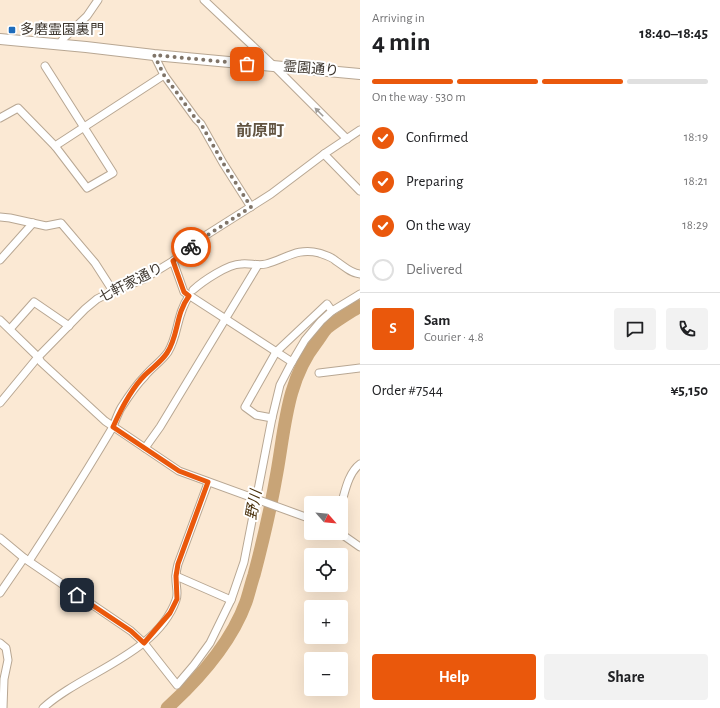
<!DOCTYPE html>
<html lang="en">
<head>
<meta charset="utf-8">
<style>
  :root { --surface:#fff; --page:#f2f2f2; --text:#202124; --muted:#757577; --line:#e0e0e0; --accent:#ea580c }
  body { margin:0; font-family:"Alegreya Sans","Noto Sans JP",sans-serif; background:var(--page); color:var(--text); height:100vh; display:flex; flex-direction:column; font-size:15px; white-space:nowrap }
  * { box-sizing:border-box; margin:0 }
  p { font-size:13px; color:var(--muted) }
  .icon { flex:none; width:22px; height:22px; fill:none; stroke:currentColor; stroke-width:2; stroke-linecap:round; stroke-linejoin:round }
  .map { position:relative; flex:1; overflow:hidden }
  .details { display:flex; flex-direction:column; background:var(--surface); width:360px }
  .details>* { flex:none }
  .needle { width:26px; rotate:117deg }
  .tools { position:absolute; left:304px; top:496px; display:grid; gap:8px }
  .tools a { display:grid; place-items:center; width:44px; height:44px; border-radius:4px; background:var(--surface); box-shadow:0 4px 16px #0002; font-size:20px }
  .pin { position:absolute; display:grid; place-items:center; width:34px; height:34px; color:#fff; margin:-17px; border-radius:8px; box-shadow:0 2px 6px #0006 }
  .courier { position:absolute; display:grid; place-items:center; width:40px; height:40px; margin:-20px; border:3px solid #ea580c; border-radius:50%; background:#fff; color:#222; box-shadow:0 1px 5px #0007 }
  .overview em { font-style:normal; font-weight:700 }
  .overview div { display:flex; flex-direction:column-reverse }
  .overview { display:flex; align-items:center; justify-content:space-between; height:68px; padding:0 12px }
  h1 { font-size:26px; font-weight:700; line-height:30px }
  .bar { display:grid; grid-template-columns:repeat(4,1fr); gap:6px 4px; align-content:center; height:48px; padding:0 12px }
  .bar i { height:5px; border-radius:3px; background:var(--line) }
  .bar .selected { background:var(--accent) }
  .bar p { grid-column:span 4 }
  .line { display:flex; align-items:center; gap:10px; padding:0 12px; border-top:1px solid var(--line) }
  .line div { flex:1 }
  .round { display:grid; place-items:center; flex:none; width:42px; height:42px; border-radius:4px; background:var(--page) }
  ol { padding:0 12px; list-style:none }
  li { display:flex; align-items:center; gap:12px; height:44px }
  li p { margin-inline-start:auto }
  li .icon { padding:4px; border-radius:50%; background:var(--accent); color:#fff; stroke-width:4 }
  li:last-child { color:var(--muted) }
  li i { width:22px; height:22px; border:2px solid var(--line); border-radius:50% }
  .action { display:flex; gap:8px; margin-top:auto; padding:8px 12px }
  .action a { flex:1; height:46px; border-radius:4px; background:var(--accent); color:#fff; font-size:16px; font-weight:700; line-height:46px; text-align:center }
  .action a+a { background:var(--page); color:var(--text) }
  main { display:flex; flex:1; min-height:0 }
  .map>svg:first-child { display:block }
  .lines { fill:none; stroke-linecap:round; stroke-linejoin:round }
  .river { stroke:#c8a477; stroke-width:13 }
  .street-casing { stroke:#b8a793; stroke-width:9 }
  .secondary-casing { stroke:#b8a793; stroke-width:12 }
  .street { stroke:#fff; stroke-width:7 }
  .secondary { stroke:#fff; stroke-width:10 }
  .oneway { fill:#9e9b97 }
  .done { stroke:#807569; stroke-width:4; stroke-dasharray:0 7.2 }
  .route { stroke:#ea580c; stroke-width:5 }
  .poi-dot { fill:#1e6cbb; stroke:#fff; stroke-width:1.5 }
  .labels { text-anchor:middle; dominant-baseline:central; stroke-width:4; stroke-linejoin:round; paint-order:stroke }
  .poi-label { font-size:14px; fill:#3e372f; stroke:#fff; text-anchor:start }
  .street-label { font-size:14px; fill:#3e372f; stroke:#fff }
  .water-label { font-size:15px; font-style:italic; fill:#4a310c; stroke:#fff }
  .quarter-label { font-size:16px; font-weight:bold; fill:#625441; stroke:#fff }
</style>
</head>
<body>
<main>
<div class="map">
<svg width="360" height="708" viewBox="0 0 360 708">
  <rect width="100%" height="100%" fill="#fbe9d4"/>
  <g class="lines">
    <!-- river -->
    <path class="river" d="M167 708C199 679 231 643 246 602 249 593 251 584 254 575 263 541 271 507 277 472 285 427 287 380 316 343 320 338 323 332 327 328 337 320 349 313 360 306"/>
    <defs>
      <g id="street">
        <path d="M204 0 274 66 347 139"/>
        <path d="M59 45 63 39 87 16 98 0"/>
        <path d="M154 55 164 75 196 119 201 124 223 163 251 207"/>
        <path d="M45 66 113 173 87 188 55 146"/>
        <path d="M0 118 18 108 55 146 164 75"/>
        <path d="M324 154 360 191"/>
        <path d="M0 217 10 218 46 226 61 223 95 263 113 291"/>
        <path d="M0 260 33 223"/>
        <path d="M173 261 184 292 292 362"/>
        <path d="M193 290C203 281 228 264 241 264 250 263 258 266 266 264 285 259 298 247 319 253 325 255 332 257 336 261 344 266 350 273 360 274"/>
        <path d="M0 320 38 357 41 362 105 421 179 471 311 519"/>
        <path d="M10 329 34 302 69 326"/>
        <path d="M319 373 360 368"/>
        <path d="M0 403 38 357 85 309 97 299 113 291 144 279 155 272 173 261 200 239 271 194 324 154 360 130"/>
        <path d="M272 418 256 415 245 407 276 352 327 304 332 311"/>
        <path d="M145 448 160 427 258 265"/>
        <path d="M341 505C345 492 348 473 360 464"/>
        <path d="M340 533 360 547"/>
        <path d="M0 538 24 558 131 631 144 643 177 685 194 665 210 643 231 600 244 562 272 418 280 385 292 362 305 340 321 321 332 311 360 294"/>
        <path d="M29 561C57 518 85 474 111 430 115 423 117 415 121 408 128 397 136 385 145 376 152 367 161 362 168 352 179 334 176 315 189 296"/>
        <path d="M176 576 231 600"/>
        <path d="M0 593 24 558"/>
        <path d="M0 643 6 648 8 660 4 679 3 708"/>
        <path d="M43 708C83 672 157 654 176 600 179 593 175 584 176 576 176 572 177 568 178 564L208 483"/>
      </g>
      <path id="secondary" d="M0 39 86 47 154 55 360 74"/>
    </defs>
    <!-- street casing -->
    <use href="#street" class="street-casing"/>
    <!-- secondary casing -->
    <use href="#secondary" class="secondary-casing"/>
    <!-- street -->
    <use href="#street" class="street"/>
    <!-- secondary -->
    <use href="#secondary" class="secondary"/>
  </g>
  <!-- one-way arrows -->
  <defs><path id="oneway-solid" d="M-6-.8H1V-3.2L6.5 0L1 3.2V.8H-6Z"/></defs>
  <use class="oneway" href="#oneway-solid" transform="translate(319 112) rotate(-135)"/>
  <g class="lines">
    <!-- done -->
    <path class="done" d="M191 247 200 240 251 207 223 163 201 124 196 119 164 75 154 55 247 64"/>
    <!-- route -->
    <path class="route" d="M77 595 131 631 144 643 170 613 177 599 176 576 178 564 208 482 179 471 113 427C121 409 131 389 145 375 153 367 161 362 167 353 179 335 175 315 189 296L184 292 173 261 191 247"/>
  </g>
  <!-- markers -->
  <rect class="poi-dot" x="8" y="26" width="8" height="8" rx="2"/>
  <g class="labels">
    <!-- poi labels -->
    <g class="poi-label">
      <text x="20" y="30">多磨霊園裏門</text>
    </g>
    <!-- street labels -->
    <g class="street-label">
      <text transform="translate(311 69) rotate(5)">霊園通り</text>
      <text transform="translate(131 283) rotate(-27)">七軒家通り</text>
    </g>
    <!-- water labels -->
    <g class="water-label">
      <text transform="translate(254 505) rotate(-80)">野川</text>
    </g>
    <!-- quarter labels -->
    <g class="quarter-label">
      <text x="260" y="131">前原町</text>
    </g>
  </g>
</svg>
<div class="tools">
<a><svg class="needle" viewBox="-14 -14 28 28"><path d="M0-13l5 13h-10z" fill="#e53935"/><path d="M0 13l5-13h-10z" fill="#757577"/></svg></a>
<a><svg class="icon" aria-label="locate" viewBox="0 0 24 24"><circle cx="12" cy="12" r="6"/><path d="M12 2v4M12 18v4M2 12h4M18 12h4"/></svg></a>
<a>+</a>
<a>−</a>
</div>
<div class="pin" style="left:247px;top:64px;background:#ea580c"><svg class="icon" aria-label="bag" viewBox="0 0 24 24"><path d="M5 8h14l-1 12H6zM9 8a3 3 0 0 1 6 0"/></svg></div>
<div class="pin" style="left:77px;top:595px;background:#1f2937"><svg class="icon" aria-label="home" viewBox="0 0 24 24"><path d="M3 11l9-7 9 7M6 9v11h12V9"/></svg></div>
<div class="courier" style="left:191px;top:247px"><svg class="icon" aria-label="bike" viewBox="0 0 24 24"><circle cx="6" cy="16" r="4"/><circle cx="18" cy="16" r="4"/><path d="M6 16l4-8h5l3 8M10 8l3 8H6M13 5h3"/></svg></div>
</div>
<section class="details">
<div class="overview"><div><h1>4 min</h1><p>Arriving in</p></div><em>18:40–18:45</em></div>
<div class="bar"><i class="selected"></i><i class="selected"></i><i class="selected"></i><i></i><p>On the way · 530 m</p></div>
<ol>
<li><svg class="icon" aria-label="check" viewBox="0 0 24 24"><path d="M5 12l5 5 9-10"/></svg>Confirmed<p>18:19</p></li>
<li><svg class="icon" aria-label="check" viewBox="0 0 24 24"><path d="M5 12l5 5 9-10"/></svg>Preparing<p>18:21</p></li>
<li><svg class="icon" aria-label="check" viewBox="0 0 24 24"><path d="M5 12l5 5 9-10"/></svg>On the way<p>18:29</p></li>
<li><i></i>Delivered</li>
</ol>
<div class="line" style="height:72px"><b class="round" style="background:var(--accent);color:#fff">S</b><div><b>Sam</b><p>Courier · 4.8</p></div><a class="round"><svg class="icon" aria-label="chat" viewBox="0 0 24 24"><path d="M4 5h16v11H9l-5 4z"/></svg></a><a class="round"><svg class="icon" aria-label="phone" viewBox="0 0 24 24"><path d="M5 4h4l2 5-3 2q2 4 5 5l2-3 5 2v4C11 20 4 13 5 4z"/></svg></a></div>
<div class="line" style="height:52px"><div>Order #7544</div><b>¥5,150</b></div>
<div class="action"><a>Help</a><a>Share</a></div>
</section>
</main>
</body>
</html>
